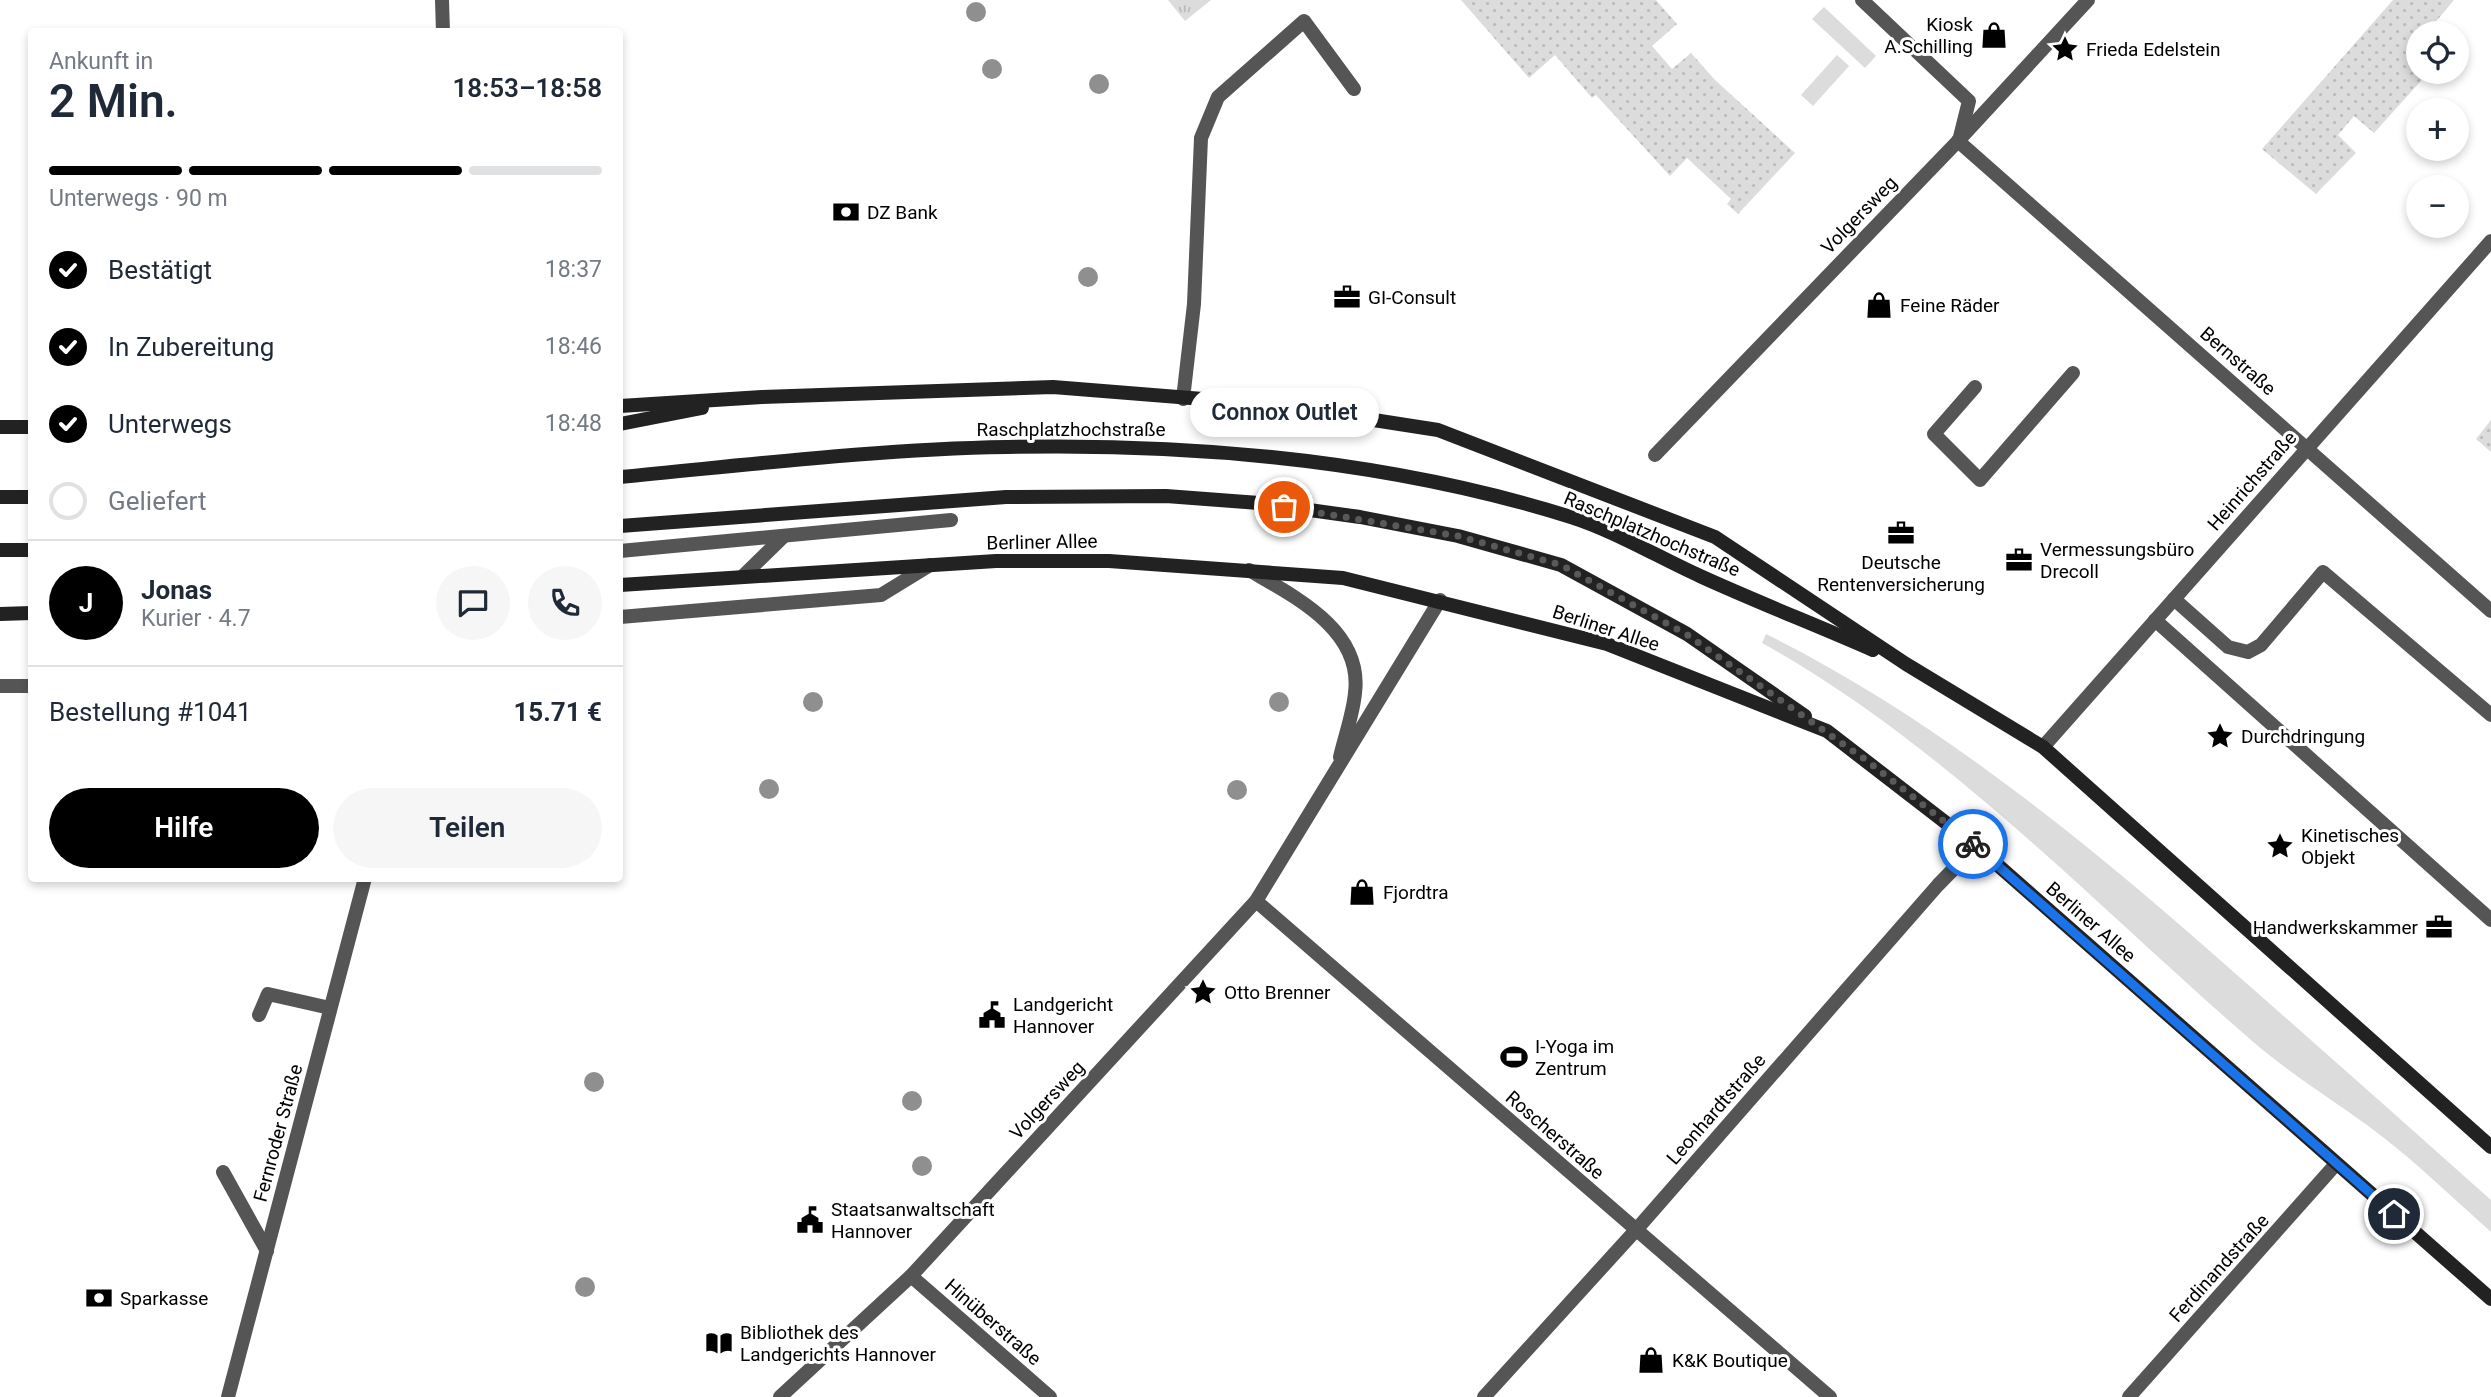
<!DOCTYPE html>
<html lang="de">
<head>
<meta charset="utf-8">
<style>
  :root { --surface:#fff; --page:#f6f6f7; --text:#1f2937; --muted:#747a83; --line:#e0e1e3; --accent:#000 }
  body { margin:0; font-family:Roboto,sans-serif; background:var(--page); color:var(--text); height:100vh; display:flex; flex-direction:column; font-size:26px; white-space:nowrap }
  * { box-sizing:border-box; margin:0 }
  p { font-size:23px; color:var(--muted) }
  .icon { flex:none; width:38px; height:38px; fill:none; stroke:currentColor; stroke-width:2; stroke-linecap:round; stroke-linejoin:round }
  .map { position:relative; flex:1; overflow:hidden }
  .drawer { position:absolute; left:28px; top:28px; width:595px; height:854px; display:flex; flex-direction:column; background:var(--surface); border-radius:7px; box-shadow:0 4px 10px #0003 }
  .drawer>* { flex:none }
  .fabs { position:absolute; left:2406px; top:21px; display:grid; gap:14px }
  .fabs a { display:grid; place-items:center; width:63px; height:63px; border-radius:50%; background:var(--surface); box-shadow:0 4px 10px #0003; font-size:35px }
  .pin { position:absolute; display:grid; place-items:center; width:60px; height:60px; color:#fff; margin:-30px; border:4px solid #fff; border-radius:50%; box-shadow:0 2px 7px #0007 }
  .courier { position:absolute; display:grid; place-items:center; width:70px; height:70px; margin:-35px; border:5px solid #1a73e8; border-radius:50%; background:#fff; color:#222; box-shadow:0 2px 9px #0007 }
  .bubble { position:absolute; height:49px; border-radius:24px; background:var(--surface); box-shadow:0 4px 10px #0003; font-size:23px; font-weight:600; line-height:49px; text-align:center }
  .summary em { font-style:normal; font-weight:600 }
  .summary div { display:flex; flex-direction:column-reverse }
  .summary { display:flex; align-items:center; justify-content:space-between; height:119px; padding:0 21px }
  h1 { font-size:46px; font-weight:600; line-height:52px }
  .bar { display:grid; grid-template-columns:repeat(4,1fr); gap:10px 7px; align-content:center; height:84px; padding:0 21px }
  .bar i { height:9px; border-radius:5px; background:var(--line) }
  .bar .selected { background:var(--accent) }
  .bar p { grid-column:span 4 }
  .line { display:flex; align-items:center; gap:18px; padding:0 21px; border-top:2px solid var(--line) }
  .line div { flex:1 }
  .round { display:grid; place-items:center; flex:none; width:74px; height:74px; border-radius:37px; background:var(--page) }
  ol { padding:0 21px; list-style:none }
  li { display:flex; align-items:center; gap:21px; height:77px }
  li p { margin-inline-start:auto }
  li .icon { padding:7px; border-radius:50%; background:var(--accent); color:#fff; stroke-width:4 }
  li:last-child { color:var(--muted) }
  li i { width:38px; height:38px; border:4px solid var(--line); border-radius:50% }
  .button { display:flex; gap:14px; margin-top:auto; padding:14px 21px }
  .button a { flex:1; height:80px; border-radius:42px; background:var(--accent); color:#fff; font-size:28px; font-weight:600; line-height:80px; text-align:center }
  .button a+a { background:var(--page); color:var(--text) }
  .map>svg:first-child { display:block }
  .grass { fill:#dcdcdc }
  .park { fill:url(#park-tufts) }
  .garden { fill:url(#garden-dots) }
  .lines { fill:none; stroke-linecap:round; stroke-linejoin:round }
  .service { stroke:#555; stroke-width:14 }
  .pedestrian { stroke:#555; stroke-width:14 }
  .minor { stroke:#555; stroke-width:14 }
  .tertiary { stroke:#555; stroke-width:14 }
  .secondary { stroke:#222; stroke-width:14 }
  .tree { fill:#8f8f8f }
  .done { stroke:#595959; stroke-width:7; stroke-dasharray:0 12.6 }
  .route { stroke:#1a73e8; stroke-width:9 }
  .labels { text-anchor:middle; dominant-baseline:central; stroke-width:6; stroke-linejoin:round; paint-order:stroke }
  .poi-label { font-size:19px; fill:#000; stroke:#fff; text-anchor:start }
  .street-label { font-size:19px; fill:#000; stroke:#fff }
</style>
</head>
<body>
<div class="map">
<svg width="2491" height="1397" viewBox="0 0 2491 1397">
  <defs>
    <pattern id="park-tufts" width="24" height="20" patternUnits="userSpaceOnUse" patternTransform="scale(1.75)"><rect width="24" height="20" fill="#dcdcdc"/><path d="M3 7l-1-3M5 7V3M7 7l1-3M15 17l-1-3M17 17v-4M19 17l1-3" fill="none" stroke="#bbb"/></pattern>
    <pattern id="garden-dots" width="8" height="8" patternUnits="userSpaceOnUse" patternTransform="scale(1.75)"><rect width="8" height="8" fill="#dcdcdc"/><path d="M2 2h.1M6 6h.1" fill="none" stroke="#bbb" stroke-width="1.8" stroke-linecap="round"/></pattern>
  </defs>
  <rect width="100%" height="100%" fill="#fff"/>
  <!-- grass -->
  <g class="grass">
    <path d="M1824 7 1876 56 1865 68 1812 19Z"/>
    <path d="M1837 55 1849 66 1813 106 1801 95Z"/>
    <path d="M1766 634C1944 723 2096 850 2245 982 2327 1054 2409 1127 2491 1200V1232C2454 1199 2418 1164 2379 1134 2337 1102 2291 1075 2251 1040 2094 904 1944 744 1762 643Z"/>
  </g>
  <!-- park -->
  <path class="park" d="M1168 0H1211L1185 21Z"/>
  <!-- garden -->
  <g class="garden">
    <path d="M1461 0H1656L1677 24 1652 46 1672 69 1691 53 1715 80 1795 153 1738 214 1727 204 1731 199 1687 158 1670 176 1596 95 1592 98 1555 55 1529 78Z"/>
    <path d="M2393 0H2454L2433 25 2440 33H2418V72H2429L2374 133 2354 116 2338 135 2356 153 2316 194 2262 149Z"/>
    <path d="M2491 420V452L2476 439Z"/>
  </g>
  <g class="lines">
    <!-- service -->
    <g class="service">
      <path d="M442 0 443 32"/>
      <path d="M1975 387 1934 434 1980 480 2073 373"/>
      <path d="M1183 399 1194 304 1201 138 1218 97 1304 21 1354 89"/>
      <path d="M620 551 951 520"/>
      <path d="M742 577 783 537"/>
      <path d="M2174 599 2228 647 2248 652 2261 645 2323 572 2491 715"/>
      <path d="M620 617 881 595 930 565"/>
      <path d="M2155 620 2491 920"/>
      <path d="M0 686H32"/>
      <path d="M259 1015 268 994 330 1008"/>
      <path d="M223 1172 267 1251"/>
    </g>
    <!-- pedestrian -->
    <path class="pedestrian" d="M1655 455 1958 141"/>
    <!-- minor -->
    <g class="minor">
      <path d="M1862 0 1969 101 1960 137"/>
      <path d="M1958 141 2491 611"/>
      <path d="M1958 141 2088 0"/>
      <path d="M1249 570C1295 597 1363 630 1355 693 1353 714 1345 736 1340 757"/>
      <path d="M2043 747 2491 241"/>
      <path d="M1256 901 1830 1397"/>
      <path d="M911 1276 1050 1397"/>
      <path d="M780 1397 911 1276 1256 901 1440 600"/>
      <path d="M1484 1397 1636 1230 1938 885 1976 846"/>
      <path d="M2129 1397 2336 1164"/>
    </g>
    <!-- tertiary -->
    <path class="tertiary" d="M228 1397 365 878"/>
    <!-- secondary -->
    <g class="secondary">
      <path d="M620 406 762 397 1053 387 1277 405 1438 430 1715 537 1906 664 2043 747 2491 1147"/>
      <path d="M620 424 702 408"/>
      <path d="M0 427H32"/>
      <path d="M620 477C748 465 878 449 1007 447 1197 443 1389 460 1571 517 1615 531 1658 557 1700 576 1757 602 1816 625 1873 650"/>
      <path d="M0 497H32"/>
      <path d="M620 526 1006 497 1166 496 1259 503 1360 517 1458 536 1561 565 1687 634 1805 716"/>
      <path d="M0 550H32"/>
      <path d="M620 585 996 561H1109L1343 578 1607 644 1827 731 1976 846 2491 1299"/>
      <path d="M0 614 32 613"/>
    </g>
  </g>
  <!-- trees -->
  <g class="tree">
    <circle cx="976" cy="12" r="10"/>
    <circle cx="992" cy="69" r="10"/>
    <circle cx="1099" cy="84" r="10"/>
    <circle cx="1088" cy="277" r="10"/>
    <circle cx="813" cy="702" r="10"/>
    <circle cx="1279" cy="702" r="10"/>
    <circle cx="769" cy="789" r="10"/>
    <circle cx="1237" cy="790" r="10"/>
    <circle cx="594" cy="1082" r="10"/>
    <circle cx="912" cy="1101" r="10"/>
    <circle cx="922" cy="1166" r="10"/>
    <circle cx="585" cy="1287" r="10"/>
  </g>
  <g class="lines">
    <!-- done -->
    <path class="done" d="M1284 507 1458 536 1561 565 1686 634 1866 760 1973 844"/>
    <!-- route -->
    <path class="route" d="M1973 844 2394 1214"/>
  </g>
  <!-- icons -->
  <defs>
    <symbol id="shop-bare" viewBox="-9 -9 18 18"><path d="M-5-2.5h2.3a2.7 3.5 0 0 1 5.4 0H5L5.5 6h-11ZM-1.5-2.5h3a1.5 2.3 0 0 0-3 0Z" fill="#000" stroke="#fff" stroke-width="2.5" paint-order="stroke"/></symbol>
    <symbol id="sight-bare" viewBox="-9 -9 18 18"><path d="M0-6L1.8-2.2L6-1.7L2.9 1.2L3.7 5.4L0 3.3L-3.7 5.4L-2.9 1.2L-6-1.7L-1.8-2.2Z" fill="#000" stroke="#fff" stroke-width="2.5" paint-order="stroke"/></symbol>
    <symbol id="bank-bare" viewBox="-9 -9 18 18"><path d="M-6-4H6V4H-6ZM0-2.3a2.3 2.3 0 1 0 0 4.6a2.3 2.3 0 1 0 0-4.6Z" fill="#000" stroke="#fff" stroke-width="2.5" paint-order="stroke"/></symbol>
    <symbol id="office-bare" viewBox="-9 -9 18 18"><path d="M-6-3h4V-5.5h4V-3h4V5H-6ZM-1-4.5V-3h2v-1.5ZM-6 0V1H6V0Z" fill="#000" stroke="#fff" stroke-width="2.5" paint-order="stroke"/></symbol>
    <symbol id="civic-bare" viewBox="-9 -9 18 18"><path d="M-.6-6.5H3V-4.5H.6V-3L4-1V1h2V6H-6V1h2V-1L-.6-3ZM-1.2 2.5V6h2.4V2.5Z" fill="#000" stroke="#fff" stroke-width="2.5" paint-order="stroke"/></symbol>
    <symbol id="stadium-bare" viewBox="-9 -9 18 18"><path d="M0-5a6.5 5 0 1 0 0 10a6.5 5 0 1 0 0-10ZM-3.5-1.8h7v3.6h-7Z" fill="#000" stroke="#fff" stroke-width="2.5" paint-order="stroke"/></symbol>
    <symbol id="library-bare" viewBox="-9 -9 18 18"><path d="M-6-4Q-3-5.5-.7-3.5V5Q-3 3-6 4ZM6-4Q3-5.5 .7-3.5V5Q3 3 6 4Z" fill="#000" stroke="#fff" stroke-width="2.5" paint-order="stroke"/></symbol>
  </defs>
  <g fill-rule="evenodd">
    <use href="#shop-bare" x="1975" y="16" width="38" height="38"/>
    <use href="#sight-bare" x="2046" y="30" width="38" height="38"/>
    <use href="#bank-bare" x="827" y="193" width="38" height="38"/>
    <use href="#office-bare" x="1328" y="278" width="38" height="38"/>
    <use href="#shop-bare" x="1860" y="286" width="38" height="38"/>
    <use href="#office-bare" x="1882" y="514" width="38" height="38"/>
    <use href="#office-bare" x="2000" y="541" width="38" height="38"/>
    <use href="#sight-bare" x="2201" y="717" width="38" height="38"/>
    <use href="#sight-bare" x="2261" y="827" width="38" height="38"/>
    <use href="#shop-bare" x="1343" y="873" width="38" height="38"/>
    <use href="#office-bare" x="2420" y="908" width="38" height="38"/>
    <use href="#sight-bare" x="1184" y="973" width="38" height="38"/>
    <use href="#civic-bare" x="973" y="996" width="38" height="38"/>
    <use href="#stadium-bare" x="1495" y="1038" width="38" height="38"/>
    <use href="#civic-bare" x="791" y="1201" width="38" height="38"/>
    <use href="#bank-bare" x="80" y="1279" width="38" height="38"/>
    <use href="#library-bare" x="700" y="1324" width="38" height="38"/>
    <use href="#shop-bare" x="1632" y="1341" width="38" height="38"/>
  </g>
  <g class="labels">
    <!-- poi labels -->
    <g class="poi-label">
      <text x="1973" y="24" text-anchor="end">Kiosk<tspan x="1973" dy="22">A.Schilling</tspan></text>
      <text x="2086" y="49">Frieda Edelstein</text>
      <text x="867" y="212">DZ Bank</text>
      <text x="1368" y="297">GI-Consult</text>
      <text x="1900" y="305">Feine Räder</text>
      <text x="2040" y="549">Vermessungsbüro<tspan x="2040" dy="22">Drecoll</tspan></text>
      <text x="1901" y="562" text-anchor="middle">Deutsche<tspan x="1901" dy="22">Rentenversicherung</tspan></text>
      <text x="2241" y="736">Durchdringung</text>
      <text x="2301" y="835">Kinetisches<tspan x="2301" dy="22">Objekt</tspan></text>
      <text x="1383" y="892">Fjordtra</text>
      <text x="2418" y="927" text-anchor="end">Handwerkskammer</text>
      <text x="1224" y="992">Otto Brenner</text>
      <text x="1013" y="1004">Landgericht<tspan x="1013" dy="22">Hannover</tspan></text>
      <text x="1535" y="1046">I-Yoga im<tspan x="1535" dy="22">Zentrum</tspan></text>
      <text x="831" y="1209">Staatsanwaltschaft<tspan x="831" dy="22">Hannover</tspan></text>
      <text x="120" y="1298">Sparkasse</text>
      <text x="740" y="1332">Bibliothek des<tspan x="740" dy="22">Landgerichts Hannover</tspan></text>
      <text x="1672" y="1360">K&amp;K Boutique</text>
    </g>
    <!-- street labels -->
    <g class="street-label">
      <text transform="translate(1859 215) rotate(-46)">Volgersweg</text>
      <text transform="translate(2238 361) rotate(41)">Bernstraße</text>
      <text x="1071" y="429">Raschplatzhochstraße</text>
      <text transform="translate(2252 481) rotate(-49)">Heinrichstraße</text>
      <text transform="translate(1652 534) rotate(23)">Raschplatzhochstraße</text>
      <text transform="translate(1042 542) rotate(-1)">Berliner Allee</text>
      <text transform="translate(1606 628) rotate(18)">Berliner Allee</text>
      <text transform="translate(2091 922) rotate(41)">Berliner Allee</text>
      <text transform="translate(1047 1100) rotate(-47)">Volgersweg</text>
      <text transform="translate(1716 1109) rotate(-49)">Leonhardtstraße</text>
      <text transform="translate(278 1133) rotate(-75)">Fernroder Straße</text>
      <text transform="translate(1555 1135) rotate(41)">Roscherstraße</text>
      <text transform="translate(2219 1268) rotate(-48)">Ferdinandstraße</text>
      <text transform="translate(993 1322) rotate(41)">Hinüberstraße</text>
    </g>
  </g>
</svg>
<div class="fabs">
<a><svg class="icon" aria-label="locate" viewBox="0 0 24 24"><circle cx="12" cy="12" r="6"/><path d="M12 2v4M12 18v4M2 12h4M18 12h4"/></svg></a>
<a>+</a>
<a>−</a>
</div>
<div class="pin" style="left:1284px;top:507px;background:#ea580c"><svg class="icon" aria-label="bag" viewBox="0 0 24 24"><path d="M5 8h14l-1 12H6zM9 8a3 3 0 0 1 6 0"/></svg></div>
<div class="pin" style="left:2394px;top:1214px;background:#1f2937"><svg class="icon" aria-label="home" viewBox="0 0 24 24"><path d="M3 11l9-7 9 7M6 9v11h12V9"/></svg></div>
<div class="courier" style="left:1973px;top:844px"><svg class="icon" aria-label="bike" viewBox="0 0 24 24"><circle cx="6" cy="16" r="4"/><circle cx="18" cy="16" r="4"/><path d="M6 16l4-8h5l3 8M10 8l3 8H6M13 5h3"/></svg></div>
<div class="bubble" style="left:1190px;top:388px;width:189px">Connox Outlet</div>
<section class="drawer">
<div class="summary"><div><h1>2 Min.</h1><p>Ankunft in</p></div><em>18:53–18:58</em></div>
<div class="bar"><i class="selected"></i><i class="selected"></i><i class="selected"></i><i></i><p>Unterwegs · 90 m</p></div>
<ol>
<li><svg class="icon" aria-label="check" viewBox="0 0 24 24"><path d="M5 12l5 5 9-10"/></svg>Bestätigt<p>18:37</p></li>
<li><svg class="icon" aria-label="check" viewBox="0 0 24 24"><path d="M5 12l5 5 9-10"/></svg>In Zubereitung<p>18:46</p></li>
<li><svg class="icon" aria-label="check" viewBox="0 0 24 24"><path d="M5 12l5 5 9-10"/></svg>Unterwegs<p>18:48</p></li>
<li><i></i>Geliefert</li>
</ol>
<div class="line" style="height:126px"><b class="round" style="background:var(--accent);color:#fff">J</b><div><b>Jonas</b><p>Kurier · 4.7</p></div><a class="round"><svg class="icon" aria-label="chat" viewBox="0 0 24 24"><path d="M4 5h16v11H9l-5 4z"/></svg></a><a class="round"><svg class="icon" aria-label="phone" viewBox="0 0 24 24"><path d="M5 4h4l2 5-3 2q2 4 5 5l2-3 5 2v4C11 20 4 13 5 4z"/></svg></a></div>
<div class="line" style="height:91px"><div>Bestellung #1041</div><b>15.71 €</b></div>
<div class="button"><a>Hilfe</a><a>Teilen</a></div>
</section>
</div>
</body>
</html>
